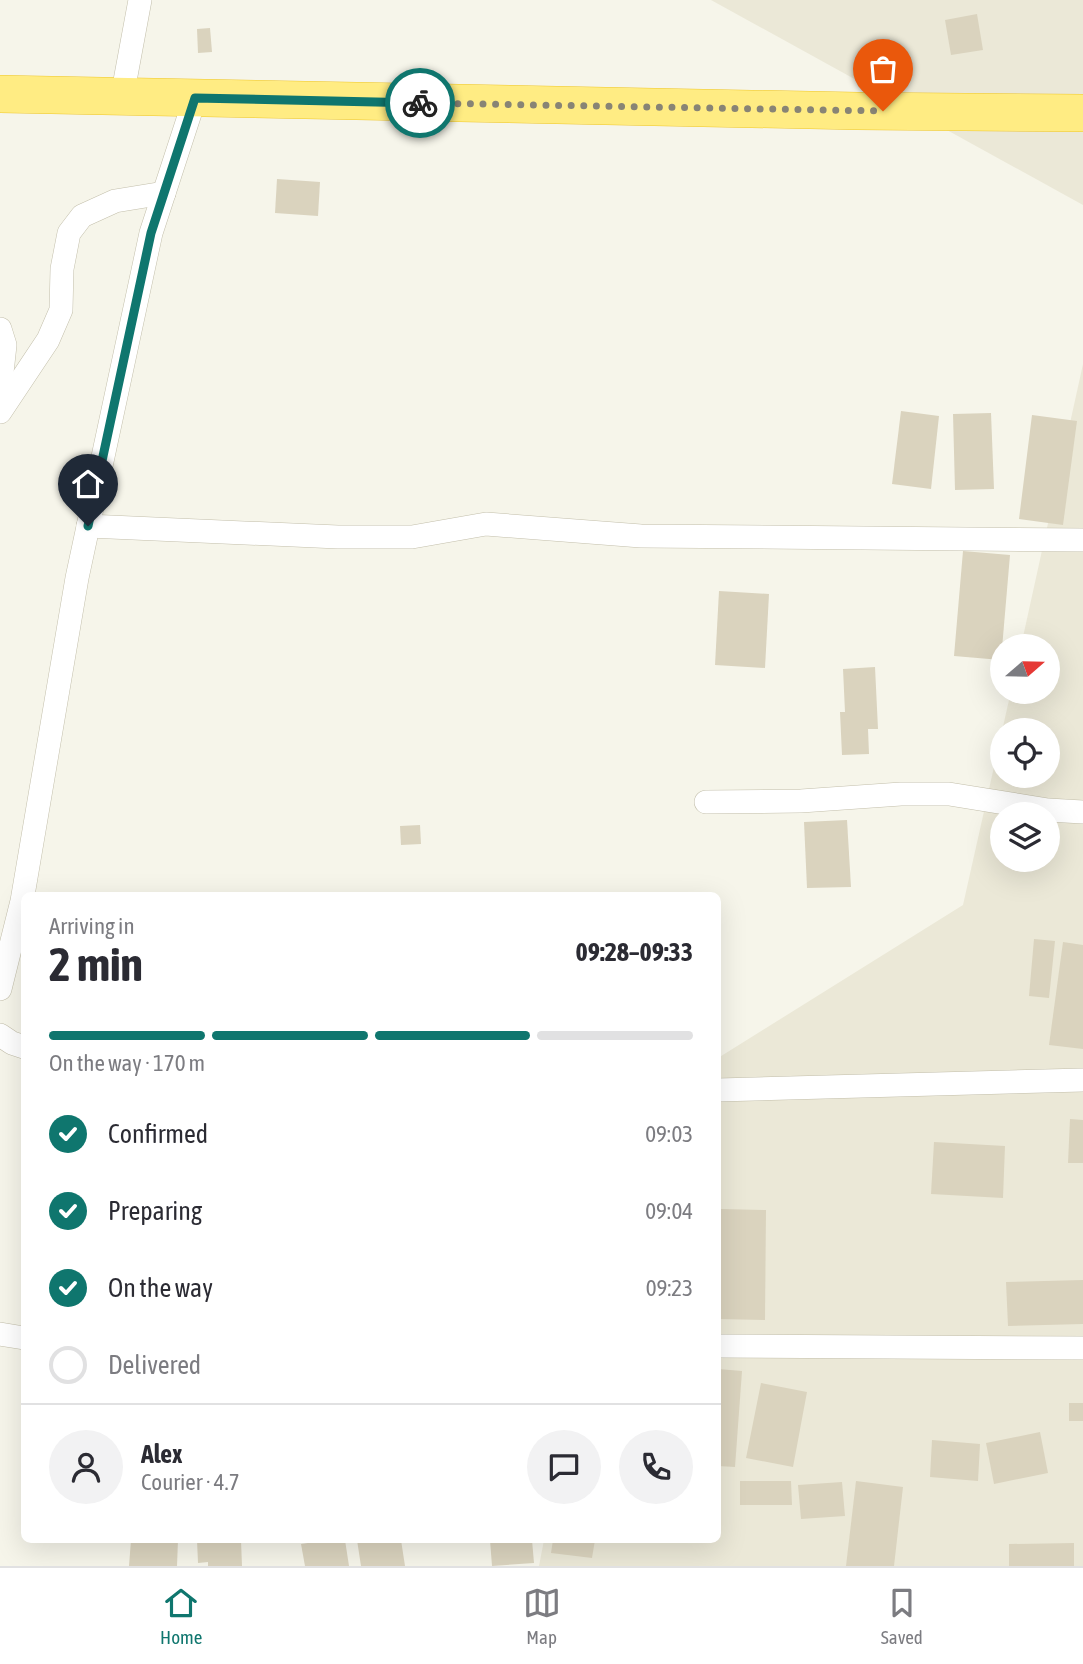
<!DOCTYPE html>
<html lang="en">
<head>
<meta charset="utf-8">
<style>
  :root { --surface:#fff; --page:#f2f2f3; --text:#2b2b33; --muted:#7c7c81; --line:#e1e1e2; --accent:#0f766e }
  body { margin:0; font-family:"Asap Condensed",sans-serif; background:var(--page); color:var(--text); height:100vh; display:flex; flex-direction:column; font-size:26px; white-space:nowrap }
  * { box-sizing:border-box; margin:0 }
  p { font-size:23px; color:var(--muted) }
  .icon { flex:none; width:38px; height:38px; fill:none; stroke:currentColor; stroke-width:2; stroke-linecap:round; stroke-linejoin:round }
  .map { position:relative; flex:1; overflow:hidden }
  .drawer { position:absolute; left:21px; top:892px; width:700px; height:651px; display:flex; flex-direction:column; background:var(--surface); border-radius:10px; box-shadow:0 7px 28px #0002 }
  .drawer>* { flex:none }
  .needle { width:46px; rotate:70deg }
  .fabs { position:absolute; left:990px; top:634px; display:grid; gap:14px }
  .fabs a { display:grid; place-items:center; width:70px; height:70px; border-radius:50%; background:var(--surface); box-shadow:0 7px 28px #0002; font-size:35px }
  .pin { position:absolute; display:grid; place-items:center; width:60px; height:60px; color:#fff; margin:-72px -30px; border-radius:50% 50% 50% 0; rotate:-45deg; box-shadow:0 0 7px #0007 }
  .pin .icon { rotate:45deg }
  .courier { position:absolute; display:grid; place-items:center; width:70px; height:70px; margin:-35px; border:5px solid #0f766e; border-radius:50%; background:#fff; color:#222; box-shadow:0 2px 9px #0007 }
  .headline em { font-style:normal; font-weight:700 }
  .headline div { display:flex; flex-direction:column-reverse }
  .headline { display:flex; align-items:center; justify-content:space-between; height:119px; padding:0 28px }
  h1 { font-size:46px; font-weight:700; line-height:52px }
  .bar { display:grid; grid-template-columns:repeat(4,1fr); gap:10px 7px; align-content:center; height:84px; padding:0 28px }
  .bar i { height:9px; border-radius:5px; background:var(--line) }
  .bar .on { background:var(--accent) }
  .bar p { grid-column:span 4 }
  .line { display:flex; align-items:center; gap:18px; padding:0 28px; border-top:2px solid var(--line) }
  .line div { flex:1 }
  .round { display:grid; place-items:center; flex:none; width:74px; height:74px; border-radius:37px; background:var(--page) }
  ol { padding:0 28px; list-style:none }
  li { display:flex; align-items:center; gap:21px; height:77px }
  li p { margin-inline-start:auto }
  li .icon { padding:7px; border-radius:50%; background:var(--accent); color:#fff; stroke-width:4 }
  li:last-child { color:var(--muted) }
  li i { width:38px; height:38px; border:4px solid var(--line); border-radius:50% }
  .dock { display:flex; justify-content:space-around; align-items:center; height:98px; border-top:2px solid var(--line); background:var(--surface); font-size:19px; color:var(--muted) }
  .dock a { display:grid; justify-items:center; gap:4px }
  .dock .on { color:var(--accent) }
  .map>svg:first-child { display:block }
  .residential { fill:#ebe8d7; fill-rule:evenodd }
  .building { fill:#dad3be }
  .lines { fill:none; stroke-linecap:round; stroke-linejoin:round }
  .minor-casing { stroke:#c3bfab; stroke-width:24 }
  .trunk-casing { stroke:#efc72b; stroke-width:38 }
  .minor { stroke:#fff; stroke-width:23 }
  .trunk { stroke:#ffec83; stroke-width:37 }
  .done { stroke:#888475; stroke-width:7; stroke-dasharray:0 12.6 }
  .route { stroke:#0f766e; stroke-width:9 }
</style>
</head>
<body>
<div class="map">
<svg width="1083" height="1566" viewBox="0 0 1083 1566">
  <rect width="100%" height="100%" fill="#f6f5ea"/>
  <!-- residential -->
  <g class="residential">
    <path d="M711 0H1083V205Z"/>
    <path d="M1083 364V1566H539L544 1540H718V1058L963 905 1011 691H1048V646H1021ZM1003 730H1048V775H1003ZM1003 814H1048V859H1003Z"/>
  </g>
  <!-- building -->
  <g class="building">
    <path d="M977 14 983 50 951 55 945 20Z"/>
    <path d="M210 28 212 52 198 53 197 29Z"/>
    <path d="M277 179 320 182 318 216 275 213Z"/>
    <path d="M901 411 939 416 931 489 892 484Z"/>
    <path d="M991 413 994 489 955 490 953 414Z"/>
    <path d="M1032 415 1077 421 1063 525 1019 519Z"/>
    <path d="M963 551 1010 555 1001 660 954 656Z"/>
    <path d="M719 591 769 594 765 668 715 665Z"/>
    <path d="M875 667 878 729H868L869 754 842 755 840 712H845L843 669Z"/>
    <path d="M847 820 851 887 807 888 804 822Z"/>
    <path d="M420 825 421 844 401 845 400 826Z"/>
    <path d="M1034 939 1055 941 1049 998 1029 996Z"/>
    <path d="M1063 942 1083 945V1049L1049 1045Z"/>
    <path d="M1070 1119 1083 1120V1163H1068Z"/>
    <path d="M934 1142 1005 1146 1003 1198 931 1194Z"/>
    <path d="M720 1209 766 1210 765 1320 718 1319Z"/>
    <path d="M1083 1280V1324L1008 1326 1006 1282Z"/>
    <path d="M718 1369 742 1371 735 1467 718 1466Z"/>
    <path d="M761 1383 807 1392 793 1467 746 1458Z"/>
    <rect x="1069" y="1403" width="14" height="18"/>
    <path d="M1040 1432 1048 1473 994 1484 986 1443Z"/>
    <path d="M932 1440 980 1444 978 1481 930 1477Z"/>
    <path d="M740 1481H791L792 1505H740Z"/>
    <path d="M856 1481 903 1487 894 1566H846Z"/>
    <path d="M842 1482 845 1516 801 1519 798 1485Z"/>
    <path d="M131 1540H178L177 1566H129Z"/>
    <path d="M197 1540H241L242 1566H208V1562L198 1563Z"/>
    <path d="M328 1540H345L349 1566H305L301 1544Z"/>
    <path d="M357 1540H401L405 1566H361Z"/>
    <path d="M490 1540H532L534 1563 492 1566Z"/>
    <path d="M553 1540H595L592 1558 551 1553Z"/>
    <path d="M1074 1543V1566H1009V1544Z"/>
  </g>
  <g class="lines">
    <defs>
      <g id="minor">
        <path d="M122 97 140 0"/>
        <path d="M0 329 5 345 0 391"/>
        <path d="M0 412 48 340 61 310 62 269 69 233 82 216 115 201 164 193"/>
        <path d="M88 526 338 537H412L486 524 641 536 1083 540"/>
        <path d="M706 802 801 801 901 794H949L1048 810 1083 812"/>
        <path d="M0 989 22 901 77 578 151 233 195 98"/>
        <path d="M0 1035 12 1043 24 1047"/>
        <path d="M718 1090 1083 1080"/>
        <path d="M0 1334 24 1338"/>
        <path d="M718 1346 1083 1348"/>
      </g>
      <path id="trunk" d="M0 94 858 111 1083 113"/>
    </defs>
    <!-- minor casing -->
    <use href="#minor" class="minor-casing"/>
    <!-- trunk casing -->
    <use href="#trunk" class="trunk-casing"/>
    <!-- minor -->
    <use href="#minor" class="minor"/>
    <!-- trunk -->
    <use href="#trunk" class="trunk"/>
  </g>
  <g class="lines">
    <!-- done -->
    <path class="done" d="M420 103 883 111"/>
    <!-- route -->
    <path class="route" d="M88 526 151 233 195 98 420 103"/>
  </g>
</svg>
<div class="fabs">
<a><svg class="needle" viewBox="-14 -14 28 28"><path d="M0-13l5 13h-10z" fill="#e53935"/><path d="M0 13l5-13h-10z" fill="#7c7c81"/></svg></a>
<a><svg class="icon" aria-label="locate" viewBox="0 0 24 24"><circle cx="12" cy="12" r="6"/><path d="M12 2v4M12 18v4M2 12h4M18 12h4"/></svg></a>
<a><svg class="icon" aria-label="layers" viewBox="0 0 24 24"><path d="M12 4l9 5-9 5-9-5zM3 14l9 5 9-5"/></svg></a>
</div>
<div class="pin" style="left:883px;top:111px;background:#ea580c"><svg class="icon" aria-label="bag" viewBox="0 0 24 24"><path d="M5 8h14l-1 12H6zM9 8a3 3 0 0 1 6 0"/></svg></div>
<div class="pin" style="left:88px;top:526px;background:#1f2937"><svg class="icon" aria-label="home" viewBox="0 0 24 24"><path d="M3 11l9-7 9 7M6 9v11h12V9"/></svg></div>
<div class="courier" style="left:420px;top:103px"><svg class="icon" aria-label="bike" viewBox="0 0 24 24"><circle cx="6" cy="16" r="4"/><circle cx="18" cy="16" r="4"/><path d="M6 16l4-8h5l3 8M10 8l3 8H6M13 5h3"/></svg></div>
<section class="drawer">
<div class="headline"><div><h1>2 min</h1><p>Arriving in</p></div><em>09:28–09:33</em></div>
<div class="bar"><i class="on"></i><i class="on"></i><i class="on"></i><i></i><p>On the way · 170 m</p></div>
<ol>
<li><svg class="icon" aria-label="check" viewBox="0 0 24 24"><path d="M5 12l5 5 9-10"/></svg>Confirmed<p>09:03</p></li>
<li><svg class="icon" aria-label="check" viewBox="0 0 24 24"><path d="M5 12l5 5 9-10"/></svg>Preparing<p>09:04</p></li>
<li><svg class="icon" aria-label="check" viewBox="0 0 24 24"><path d="M5 12l5 5 9-10"/></svg>On the way<p>09:23</p></li>
<li><i></i>Delivered</li>
</ol>
<div class="line" style="height:126px"><a class="round"><svg class="icon" aria-label="person" viewBox="0 0 24 24"><circle cx="12" cy="8" r="4"/><path d="M4 21q1-7 8-7t8 7"/></svg></a><div><b>Alex</b><p>Courier · 4.7</p></div><a class="round"><svg class="icon" aria-label="chat" viewBox="0 0 24 24"><path d="M4 5h16v11H9l-5 4z"/></svg></a><a class="round"><svg class="icon" aria-label="phone" viewBox="0 0 24 24"><path d="M5 4h4l2 5-3 2q2 4 5 5l2-3 5 2v4C11 20 4 13 5 4z"/></svg></a></div>
</section>
</div>
<nav class="dock">
<a class="on"><svg class="icon" aria-label="home" viewBox="0 0 24 24"><path d="M3 11l9-7 9 7M6 9v11h12V9"/></svg>Home</a>
<a><svg class="icon" aria-label="map" viewBox="0 0 24 24"><path d="M3 6l6-2 6 2 6-2v14l-6 2-6-2-6 2zM9 4v14M15 6v14"/></svg>Map</a>
<a><svg class="icon" aria-label="saved" viewBox="0 0 24 24"><path d="M7 4h10v16l-5-4-5 4z"/></svg>Saved</a>
</nav>
</body>
</html>
